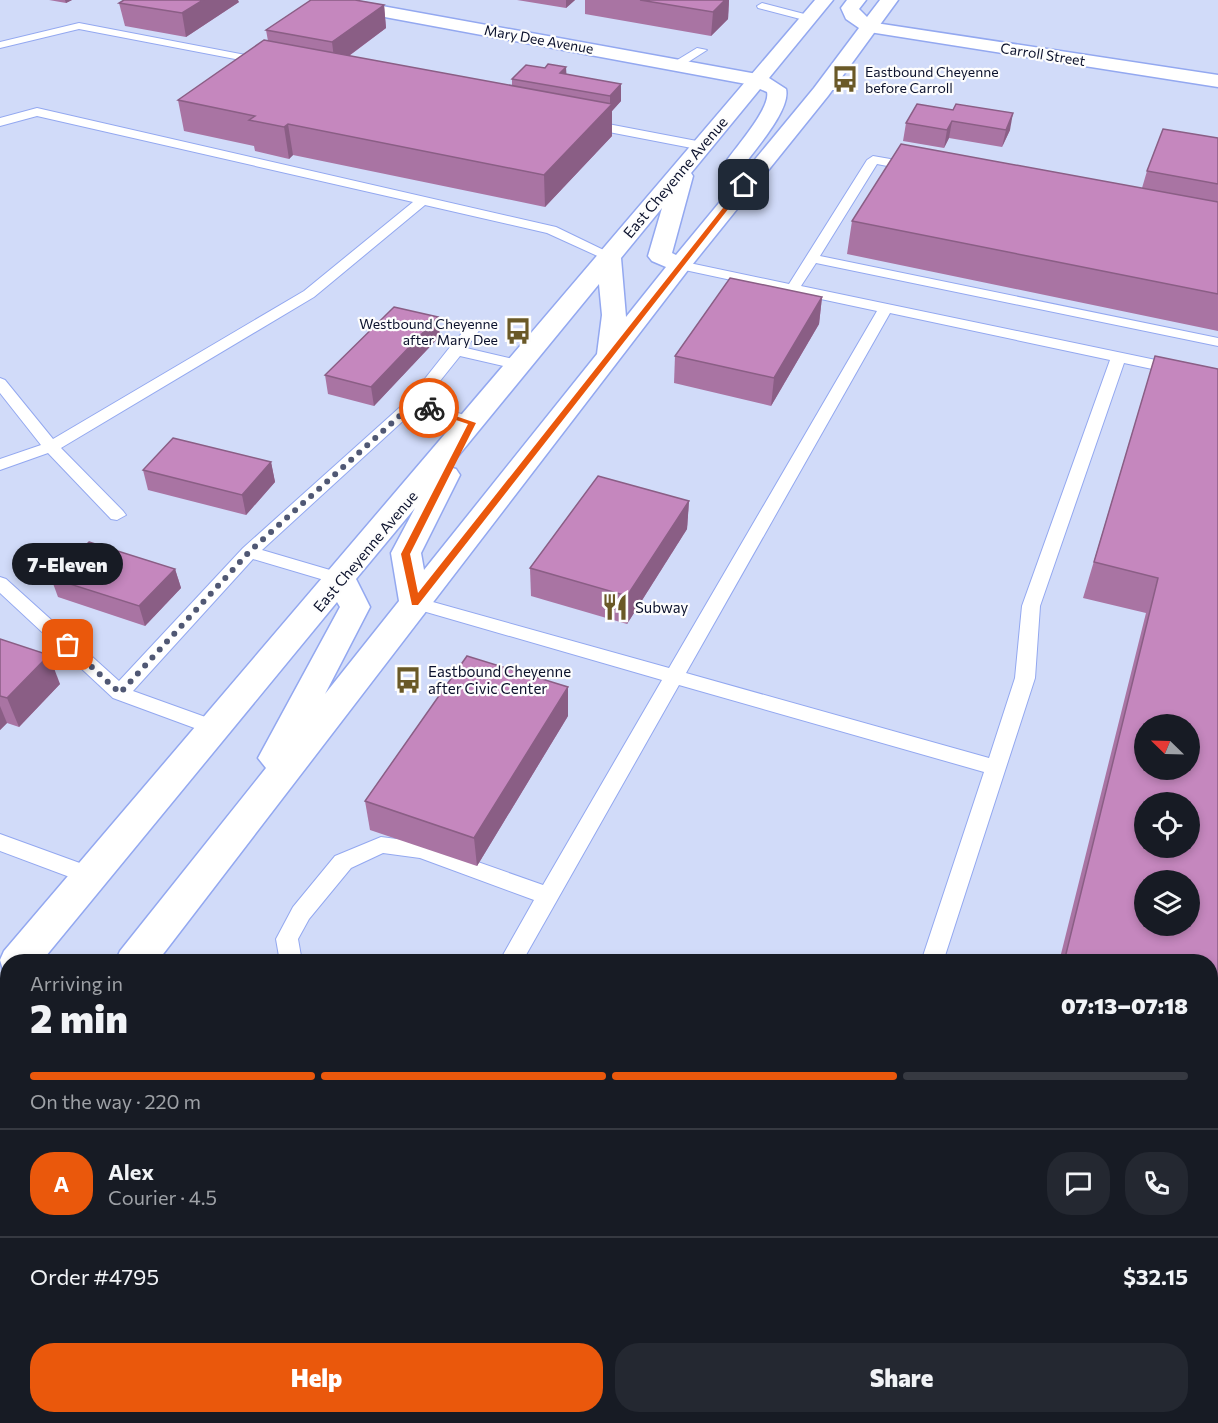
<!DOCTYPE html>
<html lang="en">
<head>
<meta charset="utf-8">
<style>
  :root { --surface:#171b24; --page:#242831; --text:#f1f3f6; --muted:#9ea1a6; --line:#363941; --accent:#ea580c }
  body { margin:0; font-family:Commissioner,sans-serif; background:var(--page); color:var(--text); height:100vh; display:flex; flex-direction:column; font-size:22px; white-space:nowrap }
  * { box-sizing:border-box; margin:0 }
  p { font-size:20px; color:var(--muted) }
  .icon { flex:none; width:33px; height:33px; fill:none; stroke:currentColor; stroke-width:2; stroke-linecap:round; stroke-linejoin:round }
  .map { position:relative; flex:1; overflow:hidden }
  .sheet { position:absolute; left:0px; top:954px; width:1218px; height:470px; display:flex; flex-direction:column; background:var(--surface); border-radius:24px 24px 0 0; box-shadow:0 3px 9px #0003 }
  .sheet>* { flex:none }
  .needle { width:39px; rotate:293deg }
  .tools { position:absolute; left:1134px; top:714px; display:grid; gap:12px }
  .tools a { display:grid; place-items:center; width:66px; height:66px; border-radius:50%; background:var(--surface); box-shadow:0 3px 9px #0003; font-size:30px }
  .pin { position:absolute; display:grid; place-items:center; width:51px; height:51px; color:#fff; margin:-26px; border-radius:12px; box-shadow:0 3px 9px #0006 }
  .courier { position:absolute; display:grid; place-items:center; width:60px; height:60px; margin:-30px; border:4px solid #ea580c; border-radius:50%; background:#fff; color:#222; box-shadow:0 2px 8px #0007 }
  .bubble { position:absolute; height:42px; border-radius:21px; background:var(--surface); box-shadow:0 3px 9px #0003; font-size:20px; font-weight:800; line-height:42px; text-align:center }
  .headline em { font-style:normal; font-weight:800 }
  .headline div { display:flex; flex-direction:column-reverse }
  .headline { display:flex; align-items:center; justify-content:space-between; height:102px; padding:0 30px }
  h1 { font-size:39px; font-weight:800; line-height:45px }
  .bar { display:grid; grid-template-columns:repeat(4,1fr); gap:9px 6px; align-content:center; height:72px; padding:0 30px }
  .bar i { height:8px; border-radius:4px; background:var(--line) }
  .bar .current { background:var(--accent) }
  .bar p { grid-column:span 4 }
  .line { display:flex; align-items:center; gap:15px; padding:0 30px; border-top:2px solid var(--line) }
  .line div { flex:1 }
  .round { display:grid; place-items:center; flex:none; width:63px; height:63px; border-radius:24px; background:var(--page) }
  .primary-button { display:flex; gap:12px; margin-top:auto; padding:12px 30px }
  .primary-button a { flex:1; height:69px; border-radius:24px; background:var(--accent); color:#fff; font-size:24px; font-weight:800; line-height:69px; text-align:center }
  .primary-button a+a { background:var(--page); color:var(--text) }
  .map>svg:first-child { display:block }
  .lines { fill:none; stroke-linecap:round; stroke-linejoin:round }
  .service-casing { stroke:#93a8f0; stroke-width:2 }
  .minor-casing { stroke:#93a8f0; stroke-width:3 }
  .primary-casing { stroke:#93a8f0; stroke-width:3 }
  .service { fill:#fff; fill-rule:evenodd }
  .minor { fill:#fff; fill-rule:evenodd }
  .primary { fill:#fff; fill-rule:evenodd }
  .wall { fill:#a974a3; fill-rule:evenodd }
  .shaded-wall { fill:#8a5e85 }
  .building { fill:#c587be; stroke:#8a5e85; stroke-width:1.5; fill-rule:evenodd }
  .route { fill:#ea580c }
  .done { stroke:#505874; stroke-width:6; stroke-dasharray:0 10.8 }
  .labels { text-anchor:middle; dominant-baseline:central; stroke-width:4.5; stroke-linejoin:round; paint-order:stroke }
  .far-street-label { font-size:14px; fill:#0b112c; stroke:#fdfdfd }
  .far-poi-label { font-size:14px; fill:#0b112c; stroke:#fdfdfd; text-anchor:start }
  .street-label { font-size:15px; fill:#0b112c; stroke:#fdfdfd }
  .poi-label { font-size:15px; fill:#0b112c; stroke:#fdfdfd; text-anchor:start }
</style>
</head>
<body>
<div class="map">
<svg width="1218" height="1423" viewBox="0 0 1218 1423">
  <rect width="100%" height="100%" fill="#d1dbf9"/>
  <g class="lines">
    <defs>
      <g id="service">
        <path d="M762 3 812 16 813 18 808 21 758 8 757 6Z"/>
        <path d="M79 23 266 59 272 62 266 65 79 29 0 48V42Z"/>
        <path d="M697 48 707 50 682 66H674V62Z"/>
        <path d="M37 108 556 227 616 256 609 260 604 259 547 233 425 205 314 297 61 448 123 511 126 515 117 520 111 519 48 453 0 470V459L41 445 0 393V378L5 380 53 439 304 291 413 202 37 116 0 126V118Z"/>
        <path d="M587 120 702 142 708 146 702 150 583 127V121Z"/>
        <path d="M873 156 913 163 919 167 913 171 877 164 820 256 1218 338V346L816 263 801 286 1218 373V383L1124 363 1040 606 1035 678 943 962H921L984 772 679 685 522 962H499L534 900 420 858 383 853 351 868 309 919 298 939 302 962H280L276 939 293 907 335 856 381 837 421 842 543 885 662 680 409 607 406 603 415 597 669 668 877 311 680 269 673 265 680 261 789 284 867 160ZM890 313 1110 360 1022 606 1015 678 989 758 686 673Z"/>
        <path d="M474 324 481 328 466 348 526 362 529 365 521 370 460 356 424 401 478 420 480 423 478 426H466L416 409 262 550 347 575 350 579 347 583 341 585 253 559 133 691 222 723 225 728 222 733H208L113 698 0 593V577L6 579 119 681 243 548 408 400 450 347 469 325Z"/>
        <path d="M0 834 99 870 102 876 99 882 91 885 0 851Z"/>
        <path d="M8 1344V1381L0 1384V1347Z"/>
        <path d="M770 1416H798L795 1423H767Z"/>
      </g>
      <g id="minor">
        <path d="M311 0H349L757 74 767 80 757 86 320 5Z"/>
        <path d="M869 22 1218 75V87L863 31 860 27 863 23Z"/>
      </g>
      <g id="primary">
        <path d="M815 0H833L769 78 786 89C791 109 757 147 745 164H731L727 160C737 146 771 107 767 92L760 89 691 173 693 176 672 253 676 255 814 88 859 28 846 19 841 8 847 0H866L859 9 867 17 880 0H898L828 96 688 270 157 962H115L120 951 266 768 258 758 340 607 337 602 41 962H8V974L4 973 0 960 4 951ZM662 208 648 256 652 261 666 267 626 317 621 258ZM599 284 602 315 597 354 424 570 421 553 460 475 456 469 449 467ZM415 508 391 553 399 601 325 694 370 607 356 579Z"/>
        <path d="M8 1104V1148L0 1151V1107Z"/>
      </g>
    </defs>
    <!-- service casing -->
    <use href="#service" class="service-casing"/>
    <!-- minor casing -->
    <use href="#minor" class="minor-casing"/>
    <!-- primary casing -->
    <use href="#primary" class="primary-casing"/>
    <!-- service -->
    <use href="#service" class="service"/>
    <!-- minor -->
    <use href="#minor" class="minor"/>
    <!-- primary -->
    <use href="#primary" class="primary"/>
  </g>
  <!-- wall -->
  <g class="wall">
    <path d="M49 0H72L66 3Z"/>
    <path d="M517 0H575L566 8Z"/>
    <path d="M585 0H729L728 19 711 36 585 14Z"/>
    <path d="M239 2 186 37 125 26 119 3Z"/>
    <path d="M384 5 386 28 349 56 512 86V79L545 68 566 67V75L621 84V101L612 111V136L545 207 293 155 289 159 255 151 254 146 184 131 178 100 268 41 266 30Z"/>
    <path d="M917 104 1010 130 1002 147 949 138 944 148 903 141 906 123Z"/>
    <path d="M1218 138V331L847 254 852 221 1142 188 1147 171Z"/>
    <path d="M822 297 819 324 771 406 674 383 675 356Z"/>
    <path d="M438 317 440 336 374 406 328 394 325 375Z"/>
    <path d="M1155 356 1218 369V1423H928L929 1416H1210V962H1059L1146 613 1083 598ZM1144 724H1190V770H1144ZM1144 802H1190V848H1144ZM1144 880H1190V926H1144Z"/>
    <path d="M271 462 275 482 246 515 148 490 143 470Z"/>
    <path d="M689 501 687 529 627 624 531 596 530 568Z"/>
    <path d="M175 569 181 588 145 626 58 597 51 578Z"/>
    <path d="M0 639 60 684 19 727 7 723 0 730Z"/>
    <path d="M568 716 477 866 370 830 365 801Z"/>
    <path d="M0 1357 8 1364V1372L0 1362Z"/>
    <path d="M81 1416H119L115 1423H95Z"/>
  </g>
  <!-- shaded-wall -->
  <g class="shaded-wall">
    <path d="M65 0H72L66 3Z"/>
    <path d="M203 0H238L239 2 186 37 182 13Z"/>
    <path d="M566 0H575L566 8Z"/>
    <path d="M725 0H729L728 19 711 36 713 12Z"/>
    <path d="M384 5 386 28 335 66 332 42Z"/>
    <path d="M566 67 567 84 560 73Z"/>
    <path d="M621 84V101L612 111V136L545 207 544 175 610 106V96Z"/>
    <path d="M1013 113 1010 130 1002 147 1006 130Z"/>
    <path d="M952 121 949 138 944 148 947 130Z"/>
    <path d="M288 124 293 155 289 159 284 127Z"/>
    <path d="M822 297 819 324 771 406 774 378Z"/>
    <path d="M438 317 440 336 374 406 371 387Z"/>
    <path d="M271 462 275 482 246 515 242 495Z"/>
    <path d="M689 501 687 529 627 624V596Z"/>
    <path d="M175 569 181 588 145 626 139 606Z"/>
    <path d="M49 655 60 684 19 727 7 698Z"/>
    <path d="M568 687V716L477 866 474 838Z"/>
    <path d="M0 706 7 723 0 730Z"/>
    <path d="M99 1416H119L115 1423H104Z"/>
  </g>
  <!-- building -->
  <g class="building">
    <path d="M124 0H203L182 13 119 3Z"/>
    <path d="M311 0H355L384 5 332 42 266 30Z"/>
    <path d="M640 0H725L713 12Z"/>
    <path d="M264 40 612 104 544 175 288 124 284 127 249 120 255 116 178 100Z"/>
    <path d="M548 64 566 67 560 73 621 84 610 96 512 79 526 65 545 68Z"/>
    <path d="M917 104 953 110 956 104 1013 113 1006 130 952 121 947 130 906 123Z"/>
    <path d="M1163 129 1218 138V184L1147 171Z"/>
    <path d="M901 144 1218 202V294L852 221Z"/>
    <path d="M730 278 822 297 774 378 675 356Z"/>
    <path d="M394 307 438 317 371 387 325 375Z"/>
    <path d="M1155 356 1218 369V1423H933L934 1416H1210V962H1064L1158 578 1094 562ZM1144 724H1190V770H1144ZM1144 802H1190V848H1144ZM1144 880H1190V926H1144Z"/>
    <path d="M173 438 271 462 242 495 143 470Z"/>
    <path d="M598 476 689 501 627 596 530 568Z"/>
    <path d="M89 542 175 569 139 606 51 578Z"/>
    <path d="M0 639 49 655 7 698 0 696Z"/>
    <path d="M467 656 568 687 474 838 365 801Z"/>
    <path d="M8 1346V1364L0 1361V1357Z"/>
  </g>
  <!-- route -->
  <path class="route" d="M742 184 747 185 418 605H412L401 554 468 424 426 410V406L476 423 410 554 418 593Z"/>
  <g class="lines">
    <!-- done -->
    <path class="done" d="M68 645 120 693 249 552 414 403 429 408"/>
  </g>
  <!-- icons -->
  <defs>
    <symbol id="bus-bare" viewBox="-9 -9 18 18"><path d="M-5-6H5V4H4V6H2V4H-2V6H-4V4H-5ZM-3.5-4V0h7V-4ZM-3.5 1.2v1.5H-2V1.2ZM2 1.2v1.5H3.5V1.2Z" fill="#6a5927" stroke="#fdfdfd" stroke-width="2.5" paint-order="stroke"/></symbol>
    <symbol id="restaurant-bare" viewBox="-9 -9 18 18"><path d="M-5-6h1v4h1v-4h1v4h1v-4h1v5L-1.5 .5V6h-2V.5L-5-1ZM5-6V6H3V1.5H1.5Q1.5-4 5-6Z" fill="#6a5927" stroke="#fdfdfd" stroke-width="2.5" paint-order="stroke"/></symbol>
  </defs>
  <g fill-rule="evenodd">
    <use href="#bus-bare" x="826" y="60" width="38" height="38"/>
    <use href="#bus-bare" x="499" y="312" width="38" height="38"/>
    <use href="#restaurant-bare" x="596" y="588" width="38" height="38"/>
    <use href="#bus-bare" x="389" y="661" width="38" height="38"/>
  </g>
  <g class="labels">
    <!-- far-street labels -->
    <g class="far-street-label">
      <text transform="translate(539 39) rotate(10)">Mary Dee Avenue</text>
      <text transform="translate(1043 54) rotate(9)">Carroll Street</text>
    </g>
    <!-- far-poi labels -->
    <g class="far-poi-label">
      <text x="865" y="71">Eastbound Cheyenne<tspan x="865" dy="16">before Carroll</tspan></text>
      <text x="498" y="323" text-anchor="end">Westbound Cheyenne<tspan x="498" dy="16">after Mary Dee</tspan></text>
    </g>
    <!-- street labels -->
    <g class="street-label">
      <text transform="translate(675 177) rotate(-50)">East Cheyenne Avenue</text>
      <text transform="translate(365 551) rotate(-50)">East Cheyenne Avenue</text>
    </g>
    <!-- poi labels -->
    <g class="poi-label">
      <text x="635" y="607">Subway</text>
      <text x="428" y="671">Eastbound Cheyenne<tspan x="428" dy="17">after Civic Center</tspan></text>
    </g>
  </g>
</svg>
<div class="tools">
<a><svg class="needle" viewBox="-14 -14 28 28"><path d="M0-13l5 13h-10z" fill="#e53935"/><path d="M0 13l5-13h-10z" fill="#9ea1a6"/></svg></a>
<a><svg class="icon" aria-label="locate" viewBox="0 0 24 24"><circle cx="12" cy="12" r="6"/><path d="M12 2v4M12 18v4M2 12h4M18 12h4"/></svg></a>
<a><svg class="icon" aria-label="layers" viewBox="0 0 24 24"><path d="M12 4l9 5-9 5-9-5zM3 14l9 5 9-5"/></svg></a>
</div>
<div class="pin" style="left:68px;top:645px;background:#ea580c"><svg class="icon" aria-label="bag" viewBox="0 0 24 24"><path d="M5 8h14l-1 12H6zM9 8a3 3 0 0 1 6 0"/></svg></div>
<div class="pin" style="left:744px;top:185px;background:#1f2937"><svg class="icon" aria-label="home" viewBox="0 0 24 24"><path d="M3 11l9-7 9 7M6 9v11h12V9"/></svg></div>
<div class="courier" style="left:429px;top:408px"><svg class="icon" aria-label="bike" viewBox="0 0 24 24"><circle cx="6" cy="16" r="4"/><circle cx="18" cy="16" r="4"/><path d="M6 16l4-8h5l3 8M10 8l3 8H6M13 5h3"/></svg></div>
<div class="bubble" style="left:12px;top:543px;width:111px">7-Eleven</div>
<section class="sheet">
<div class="headline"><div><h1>2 min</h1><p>Arriving in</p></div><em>07:13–07:18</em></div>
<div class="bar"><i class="current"></i><i class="current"></i><i class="current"></i><i></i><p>On the way · 220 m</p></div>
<div class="line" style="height:108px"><b class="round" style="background:var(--accent);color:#fff">A</b><div><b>Alex</b><p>Courier · 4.5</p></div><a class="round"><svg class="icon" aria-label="chat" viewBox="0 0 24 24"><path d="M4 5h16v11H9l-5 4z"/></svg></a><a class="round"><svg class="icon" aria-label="phone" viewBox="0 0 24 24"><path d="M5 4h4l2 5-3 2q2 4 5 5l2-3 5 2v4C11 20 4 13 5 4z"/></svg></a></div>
<div class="line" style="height:78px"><div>Order #4795</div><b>$32.15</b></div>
<div class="primary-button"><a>Help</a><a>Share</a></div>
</section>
</div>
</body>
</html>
